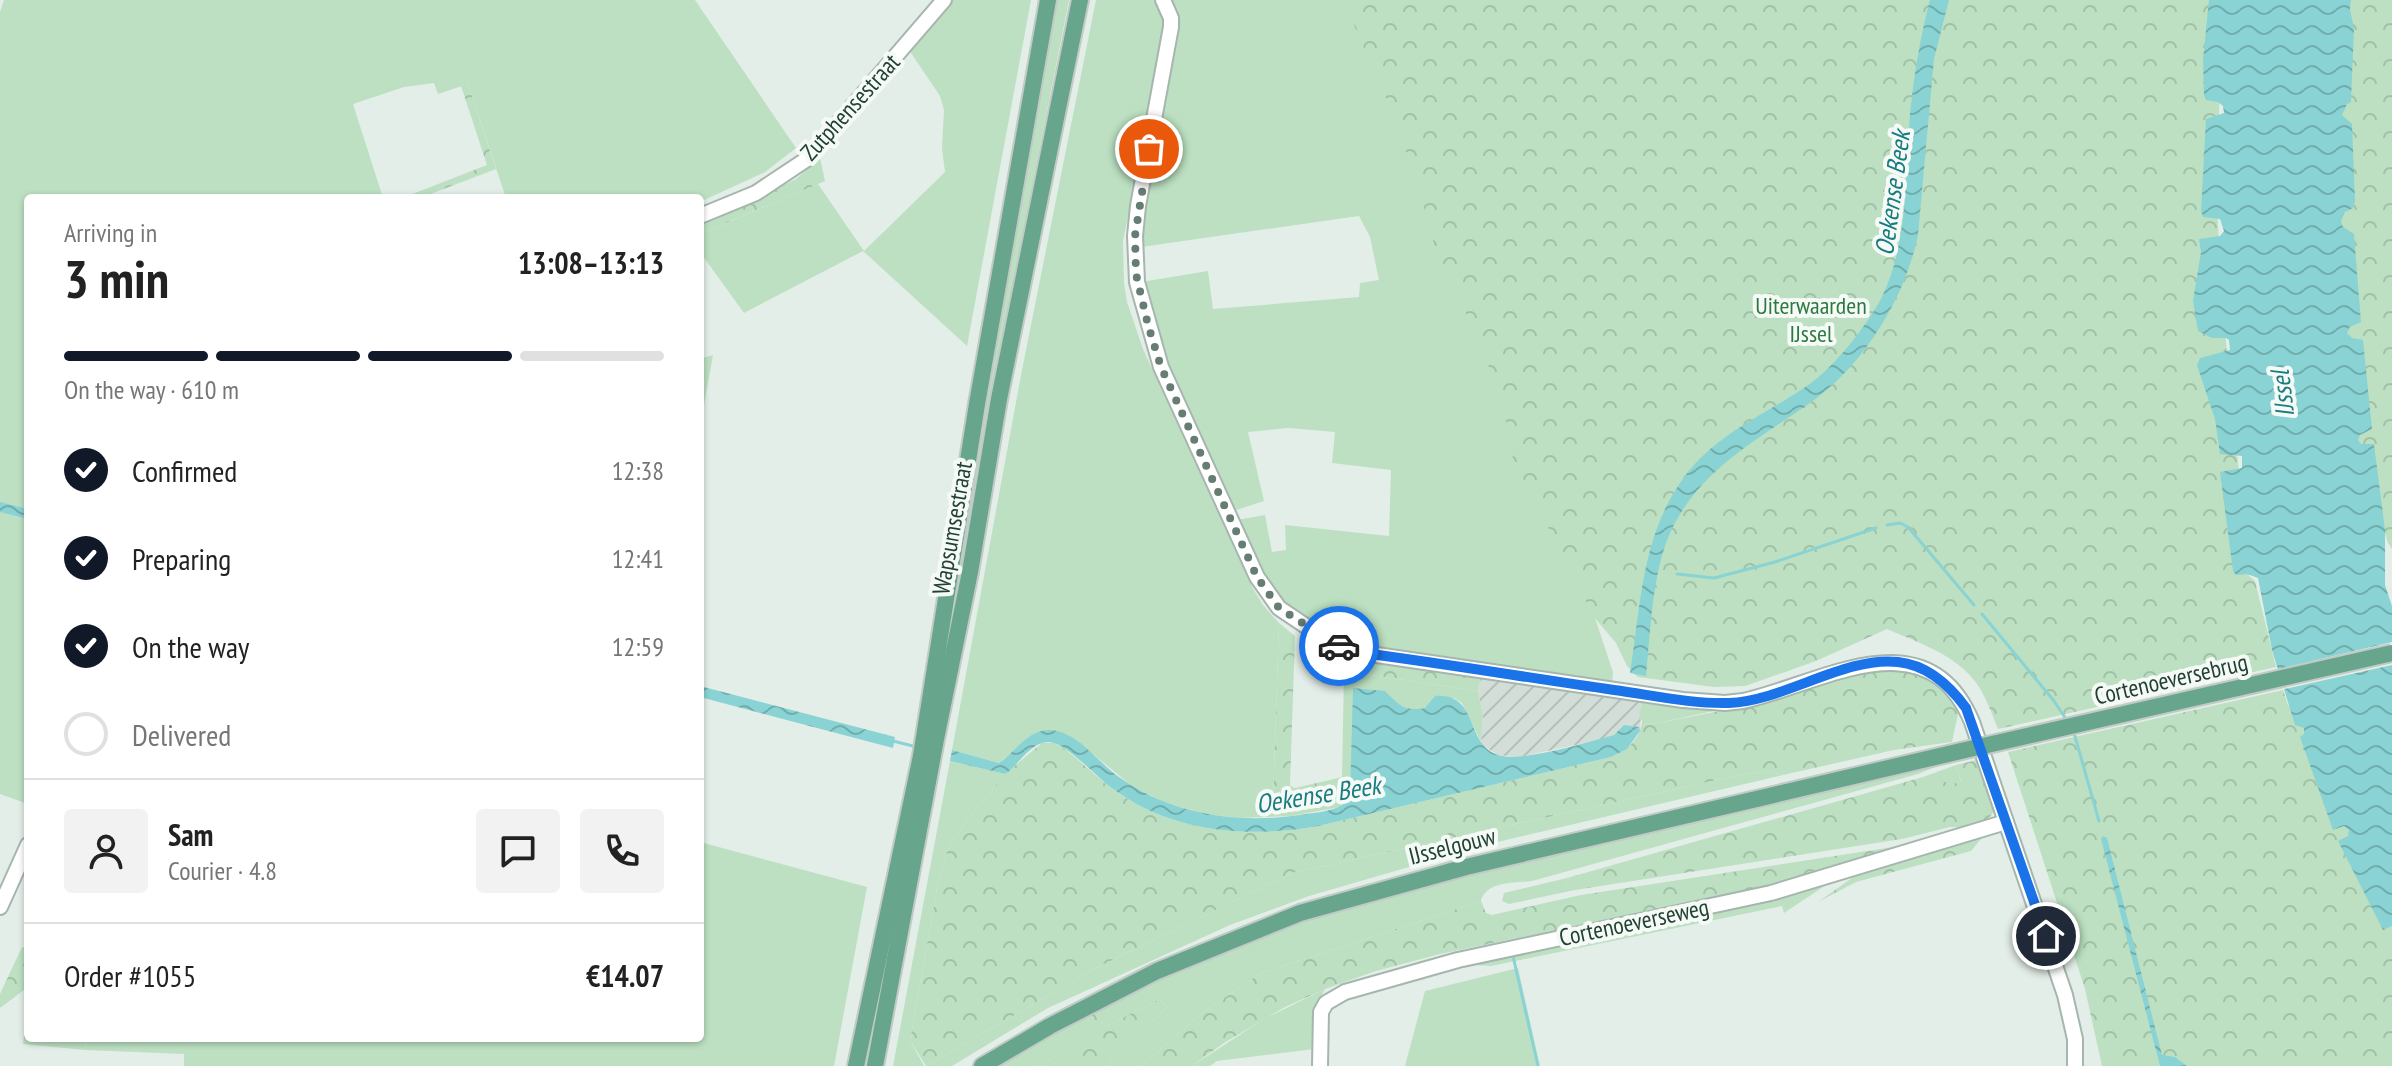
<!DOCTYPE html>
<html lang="en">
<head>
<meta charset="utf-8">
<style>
  :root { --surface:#fff; --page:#f2f2f2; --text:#222; --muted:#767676; --line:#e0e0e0; --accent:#111827 }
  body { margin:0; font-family:"PT Sans Narrow",sans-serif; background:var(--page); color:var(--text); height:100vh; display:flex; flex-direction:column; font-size:30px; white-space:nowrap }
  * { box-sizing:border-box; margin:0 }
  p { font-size:26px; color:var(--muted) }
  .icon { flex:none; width:44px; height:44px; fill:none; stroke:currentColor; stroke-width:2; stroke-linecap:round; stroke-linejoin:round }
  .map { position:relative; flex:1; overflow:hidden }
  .panel { position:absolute; left:24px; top:194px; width:680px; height:848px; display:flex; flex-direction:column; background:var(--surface); border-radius:8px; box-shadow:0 2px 6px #0004 }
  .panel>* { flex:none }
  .pin { position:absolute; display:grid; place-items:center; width:68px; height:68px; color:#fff; margin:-34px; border:4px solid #fff; border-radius:50%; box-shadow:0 2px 8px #0007 }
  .courier { position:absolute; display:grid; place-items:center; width:80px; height:80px; margin:-40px; border:6px solid #1a73e8; border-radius:50%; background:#fff; color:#222; box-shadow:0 2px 10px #0007 }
  .summary em { font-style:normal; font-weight:600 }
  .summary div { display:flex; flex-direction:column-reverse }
  .summary { display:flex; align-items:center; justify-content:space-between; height:136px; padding:0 40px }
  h1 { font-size:52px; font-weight:600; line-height:60px }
  .bar { display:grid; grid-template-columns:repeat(4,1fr); gap:12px 8px; align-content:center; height:96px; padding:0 40px }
  .bar i { height:10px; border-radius:6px; background:var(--line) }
  .bar .selected { background:var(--accent) }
  .bar p { grid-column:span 4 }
  .line { display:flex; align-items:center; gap:20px; padding:0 40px; border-top:2px solid var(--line) }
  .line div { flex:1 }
  .round { display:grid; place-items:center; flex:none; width:84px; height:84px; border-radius:8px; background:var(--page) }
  ol { padding:0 40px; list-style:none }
  li { display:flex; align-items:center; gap:24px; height:88px }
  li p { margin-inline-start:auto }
  li .icon { padding:8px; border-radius:50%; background:var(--accent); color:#fff; stroke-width:4 }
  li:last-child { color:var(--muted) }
  li i { width:44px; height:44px; border:4px solid var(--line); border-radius:50% }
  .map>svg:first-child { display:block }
  .industrial { fill:url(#industrial-furrows) }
  .green { fill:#bce0c1 }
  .forest { fill:url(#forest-crowns) }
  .water { fill:url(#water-waves) }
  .pier { fill:#e4eee8 }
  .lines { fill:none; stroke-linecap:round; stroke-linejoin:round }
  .stream { stroke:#8ad3d4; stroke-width:3 }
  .minor-casing { stroke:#a6b6ae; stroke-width:18 }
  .major-casing { stroke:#c1cac6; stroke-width:20 }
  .minor { stroke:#fff; stroke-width:14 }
  .major { stroke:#67a58c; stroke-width:16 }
  .major-bridge-casing { stroke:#c1cac6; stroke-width:20; stroke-linecap:butt }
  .major-bridge { stroke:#67a58c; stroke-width:16 }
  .done { stroke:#667d73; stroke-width:8; stroke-dasharray:0 14.4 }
  .route { stroke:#1a73e8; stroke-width:10 }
  .labels { text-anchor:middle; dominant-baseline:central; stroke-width:8; stroke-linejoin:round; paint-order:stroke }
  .street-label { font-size:24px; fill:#224034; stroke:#f5faf7 }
  .park-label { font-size:24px; fill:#2b793e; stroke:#f5faf7 }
  .water-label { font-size:26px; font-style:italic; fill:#197c7f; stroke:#f5faf7 }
</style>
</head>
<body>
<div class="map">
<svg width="2392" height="1066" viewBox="0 0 2392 1066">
  <defs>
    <pattern id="industrial-furrows" width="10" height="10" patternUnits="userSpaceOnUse" patternTransform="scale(2)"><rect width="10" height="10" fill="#d2ded7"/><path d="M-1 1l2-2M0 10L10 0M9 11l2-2" fill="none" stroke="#b4c0b9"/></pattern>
    <pattern id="forest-crowns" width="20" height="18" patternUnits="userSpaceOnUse" patternTransform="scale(2)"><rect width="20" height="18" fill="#bce0c1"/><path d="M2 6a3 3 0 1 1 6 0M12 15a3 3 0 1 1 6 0" fill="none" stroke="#a1c1a6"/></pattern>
    <pattern id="water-waves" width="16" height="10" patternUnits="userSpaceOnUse" patternTransform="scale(2)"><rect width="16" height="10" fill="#8ad3d4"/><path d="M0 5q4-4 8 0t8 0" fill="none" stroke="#70adad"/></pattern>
  </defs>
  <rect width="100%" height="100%" fill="#e4eee8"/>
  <!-- industrial -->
  <path class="industrial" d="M1480 677 1642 702 1640 731 1519 757 1498 755 1481 744 1483 716 1478 691Z"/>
  <!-- green -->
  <g class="green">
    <path d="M4 0H695L796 148 765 172 700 202V198H506L468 84 438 94 434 83 404 87 353 104 383 198H28V804L0 794V12Z"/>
    <path d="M952 0H1031L967 346 863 251 744 313 700 252V234L818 184 864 251 945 172 942 148 944 110 940 96 909 50Z"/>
    <path d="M1052 0H1069L1022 237 932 740 937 677Z"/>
    <path d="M1096 0H1157L1166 27 1123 241 1124 283 1127 302 1143 349 1252 587 1263 605 1279 623 1273 803 1334 794V779L1342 777 1344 671 1478 691 1483 716 1481 742 1462 703 1454 698C1420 709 1411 720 1385 691L1350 797 1340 807 1291 816 1236 818 1200 813 1164 802 1132 786 1088 750 1034 734 999 763 952 750 1021 375Z"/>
    <path d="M1170 0H1540L1588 597 1613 672 1612 684 1367 647 1328 636 1288 606 1262 572 1237 520 1265 515 1272 552 1286 550 1285 525 1389 536 1391 470 1332 463 1335 432 1289 428 1248 432 1264 501 1233 511C1200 437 1157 361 1141 282L1208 271 1213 309 1359 297 1360 283 1379 280 1370 237 1359 216 1141 247V227L1178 39V11Z"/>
    <path d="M713 355 700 427V359Z"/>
    <path d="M1642 702 1732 707 1658 723 1642 724V720L1639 719Z"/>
    <path d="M950 761 1005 774 967 821 948 849 938 883 910 1040 924 1066H893Z"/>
    <path d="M1940 765 1918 774 1532 881C1515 883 1486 881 1481 901L1261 973 1202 1013 1142 1066H1107L1167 1007 1160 999 1105 1027 1094 1013 1081 1020 1089 1037 1039 1066H995L1134 989 1291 924 1392 893Z"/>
    <path d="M1956 765 1961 782 1953 785 1923 777Z"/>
    <path d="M1768 771 1783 775 1485 845 1309 896 1230 925 1048 1008 952 1066H926L1096 968 1292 873 1740 775Z"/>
    <path d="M700 842 867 887 834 1066H184V1054L85 1050 86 1038H700Z"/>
    <path d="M1567 878 1566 882 1570 890H1575L1509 904 1502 901 1504 893Z"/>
    <path d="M1835 879 1784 913 1782 906 1491 966 1474 965 1496 954Z"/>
    <path d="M1518 968 1540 1066H1405L1425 991Z"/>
    <path d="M1325 989 1315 1008 1314 1049 1217 1061 1210 1066H1192L1264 1019Z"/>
  </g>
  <!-- forest -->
  <g class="forest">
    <path d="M1343 0H2226C2221 75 2215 150 2218 225 2223 342 2239 459 2249 576L2255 581 2276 667 1998 729C1992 714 1986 697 1977 684 1957 655 1917 642 1887 629L1816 661 1745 686 1714 687 1638 677 1627 666 1616 643 1594 617 1513 459 1501 395 1461 302 1437 255 1417 182 1386 98Z"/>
    <path d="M2351 0H2392V549L2388 543 2356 440 2344 336 2338 222 2341 112Z"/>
    <path d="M468 84 496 169 420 198H402L487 165 461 86Z"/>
    <path d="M820 158 825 181 700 234V226L796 179Z"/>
    <path d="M1279 623 1295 636 1290 786 1295 788 1334 779V795L1273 804Z"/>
    <path d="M1345 657 1480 677 1478 691 1344 671Z"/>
    <path d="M1882 668C1916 669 1939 681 1959 709L1952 742 1894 750 1783 775 1768 771 1740 775 1292 873 1096 968 926 1066 910 1040 938 883 948 849 967 821 1005 774 1042 743H1054L1062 747C1080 760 1096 777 1114 790 1172 832 1245 838 1314 827L1611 757C1626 751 1638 741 1642 724L1658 723 1720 711Z"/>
    <path d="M2283 690 2288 705 2305 729 2392 903V1066H2102L2085 989 2008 752Z"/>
    <path d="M1981 759C1993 796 2011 816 1965 831L1956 827H1950L1902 839 1575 890H1570L1566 882 1567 878 1923 777 1954 784 1961 781 1956 765Z"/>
    <path d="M1953 833 1774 885 1440 954 1376 971 1325 989 1285 1007 1224 1043 1192 1066H1142L1202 1013 1261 973 1481 901 1486 913 1492 915 1581 895 1893 847Z"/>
    <path d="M1985 834 1971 851 1856 882 1818 902 1859 873Z"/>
    <path d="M22 947 28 948V987L0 1008V994Z"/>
    <path d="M1160 999 1167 1007 1107 1066H1039L1088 1037 1080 1021 1094 1013 1105 1027Z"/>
    <path d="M24 1036H28V1038H86L85 1050 23 1044Z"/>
  </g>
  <!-- water -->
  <g class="water">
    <path d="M1930 0H1949L1934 59 1918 235C1905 299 1862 368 1807 405 1757 440 1707 466 1676 521 1652 563 1651 628 1646 676L1630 673C1641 605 1641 535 1685 476 1718 432 1768 414 1811 383 1835 366 1867 325 1881 299 1909 243 1905 175 1910 114 1914 75 1920 38 1930 0Z"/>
    <path d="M2209 0H2351L2350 10 2354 28 2351 102 2347 104 2342 115 2352 124 2355 201 2353 208 2345 212 2341 221 2343 227 2354 234 2361 322 2350 327 2347 333 2352 338 2363 340 2372 429 2360 435 2358 440 2361 444H2374L2385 530V585L2392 606V926L2383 930 2338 841 2348 836 2349 830 2344 826 2333 830 2300 737 2304 734V728L2295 725 2272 650 2258 578 2247 574 2236 575 2233 571 2220 472 2242 468V456L2220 454 2215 419 2197 365 2200 358 2230 350 2229 340 2226 338H2212L2198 331 2193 301 2201 252 2199 239 2220 236 2224 231 2220 219 2203 217 2201 211 2206 119 2224 113 2223 106 2218 102 2206 100 2204 95 2203 60Z"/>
    <path d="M0 502 28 509V519L0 512Z"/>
    <path d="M700 686 895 737 893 748 700 697Z"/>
    <path d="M1353 688 1385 691C1399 705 1405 712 1425 708L1435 696C1480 693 1464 744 1498 755 1520 763 1588 742 1614 735L1624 725 1639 727 1640 731 1627 749 1611 757 1314 827C1245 838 1171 832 1113 789 1097 778 1067 743 1049 742 1030 742 1019 765 1005 774L950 761 952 750 999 763C1015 752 1028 730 1049 730 1078 731 1097 762 1119 777 1172 815 1237 824 1300 815 1317 812 1341 812 1350 797Z"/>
    <path d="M2103 836 2107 838 2162 1055 2175 1057 2187 1066H2160L2101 839Z"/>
  </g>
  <!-- pier -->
  <path class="pier" d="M2392 642V665L2280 690 2274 670Z"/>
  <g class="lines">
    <!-- stream -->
    <g class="stream">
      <path d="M1887 525 1900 523 1908 527 1974 605"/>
      <path d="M1677 574 1714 578 1775 562 1876 528"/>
      <path d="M1982 614 2054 701 2066 719"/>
      <path d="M2074 733 2099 821"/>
      <path d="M893 741 917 747"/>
      <path d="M1513 956 1538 1066"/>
    </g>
    <defs>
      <g id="minor">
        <path d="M1163 0 1171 18V27L1138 206 1135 236 1137 282 1161 367 1257 577 1279 608 1331 643 1363 653 1683 700 1725 703 1743 701C1821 684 1927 614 1972 722L2065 995 2075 1039V1066"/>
        <path d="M700 216 756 193 807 159 944 0"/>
        <path d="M0 907 28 845"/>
        <path d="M1320 1066 1321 1012 1326 1003 1345 992 1458 960 1771 893 2006 822"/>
      </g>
      <g id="major">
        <path d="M856 1066 921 756 977 404 1048 0"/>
        <path d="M875 1066 936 739 970 572 999 399 1080 0"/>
        <path d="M982 1066 1050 1026 1157 971 1300 913 1466 867 1961 751"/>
      </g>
    </defs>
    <!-- minor casing -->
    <use href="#minor" class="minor-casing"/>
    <!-- major casing -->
    <use href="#major" class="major-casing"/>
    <!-- minor -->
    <use href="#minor" class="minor"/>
    <!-- major -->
    <use href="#major" class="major"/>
    <defs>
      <path id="major-bridge" d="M1961 751 2392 653"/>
    </defs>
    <!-- major-bridge casing -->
    <use href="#major-bridge" class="major-bridge-casing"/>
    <!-- major-bridge -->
    <use href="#major-bridge" class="major-bridge"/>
  </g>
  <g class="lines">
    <!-- done -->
    <path class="done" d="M1149 149 1135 236 1136 274 1148 325 1161 367 1257 577 1279 608 1339 646"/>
    <!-- route -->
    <path class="route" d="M1339 646 1363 653C1447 664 1530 678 1614 690 1652 695 1691 704 1729 703 1784 701 1845 656 1898 662 1927 665 1950 686 1966 708L2046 936"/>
  </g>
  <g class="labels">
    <!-- street labels -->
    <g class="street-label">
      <text transform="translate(850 107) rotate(-48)">Zutphensestraat</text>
      <text transform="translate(952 528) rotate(-80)">Wapsumsestraat</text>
      <text transform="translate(2171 679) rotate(-13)">Cortenoeversebrug</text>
      <text transform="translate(1452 846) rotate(-14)">IJsselgouw</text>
      <text transform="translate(1634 922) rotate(-12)">Cortenoeverseweg</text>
    </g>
    <!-- park labels -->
    <g class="park-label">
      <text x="1811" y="305">Uiterwaarden<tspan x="1811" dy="28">IJssel</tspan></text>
    </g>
    <!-- water labels -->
    <g class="water-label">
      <text transform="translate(1892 193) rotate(-82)">Oekense Beek</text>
      <text transform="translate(2282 394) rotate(-97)">IJssel</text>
      <text transform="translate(1318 794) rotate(-9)">Oekense Beek</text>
    </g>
  </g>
</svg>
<div class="pin" style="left:1149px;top:149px;background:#ea580c"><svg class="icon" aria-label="bag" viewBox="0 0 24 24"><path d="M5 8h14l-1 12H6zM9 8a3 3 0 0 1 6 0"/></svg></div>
<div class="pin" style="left:2046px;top:936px;background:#1f2937"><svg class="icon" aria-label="home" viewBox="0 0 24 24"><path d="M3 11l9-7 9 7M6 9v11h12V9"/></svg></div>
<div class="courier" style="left:1339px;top:646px"><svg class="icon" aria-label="car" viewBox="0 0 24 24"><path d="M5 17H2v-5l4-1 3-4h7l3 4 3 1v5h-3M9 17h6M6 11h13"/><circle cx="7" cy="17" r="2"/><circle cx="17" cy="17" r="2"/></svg></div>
<section class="panel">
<div class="summary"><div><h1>3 min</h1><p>Arriving in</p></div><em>13:08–13:13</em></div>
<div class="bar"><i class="selected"></i><i class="selected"></i><i class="selected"></i><i></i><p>On the way · 610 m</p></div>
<ol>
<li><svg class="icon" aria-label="check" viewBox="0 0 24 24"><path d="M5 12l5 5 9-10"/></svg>Confirmed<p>12:38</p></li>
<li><svg class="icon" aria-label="check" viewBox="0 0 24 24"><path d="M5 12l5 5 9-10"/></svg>Preparing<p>12:41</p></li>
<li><svg class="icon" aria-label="check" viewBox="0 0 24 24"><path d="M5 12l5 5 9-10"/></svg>On the way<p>12:59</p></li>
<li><i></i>Delivered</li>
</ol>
<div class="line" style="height:144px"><a class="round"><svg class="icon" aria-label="person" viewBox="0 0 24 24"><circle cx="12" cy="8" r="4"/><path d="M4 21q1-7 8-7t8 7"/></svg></a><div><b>Sam</b><p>Courier · 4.8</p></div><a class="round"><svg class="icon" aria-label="chat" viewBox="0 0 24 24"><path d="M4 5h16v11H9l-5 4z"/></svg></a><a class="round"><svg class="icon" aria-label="phone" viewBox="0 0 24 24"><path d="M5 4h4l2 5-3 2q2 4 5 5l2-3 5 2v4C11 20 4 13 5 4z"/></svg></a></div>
<div class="line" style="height:104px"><div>Order #1055</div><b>€14.07</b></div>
</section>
</div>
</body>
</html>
